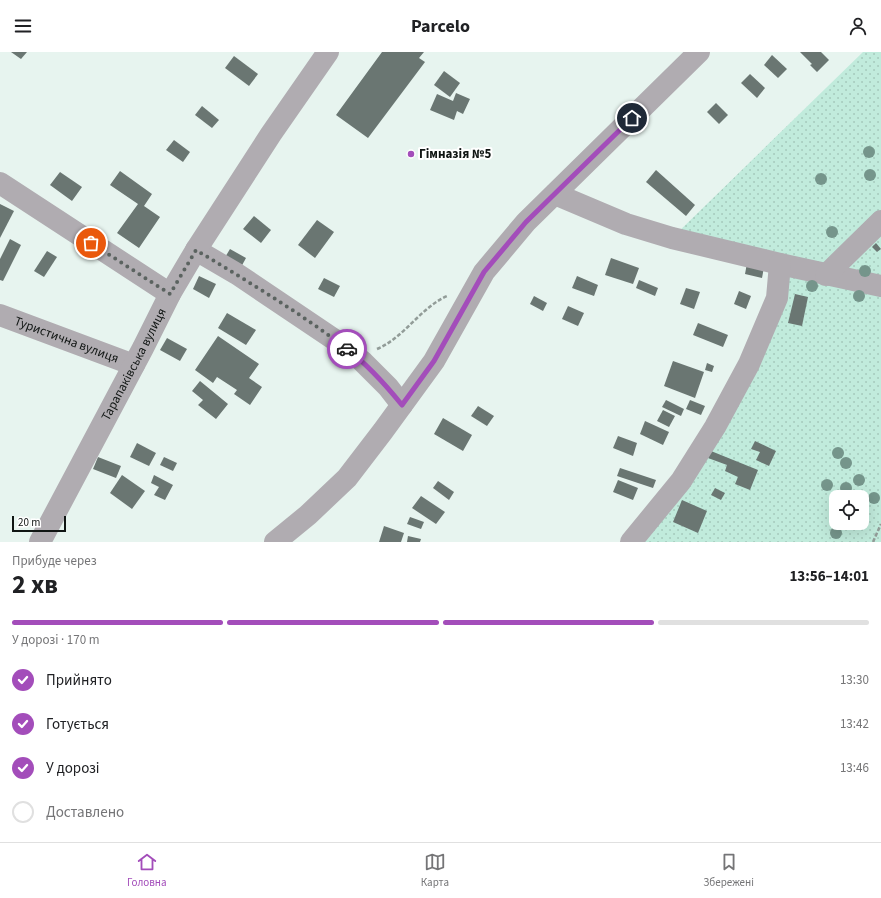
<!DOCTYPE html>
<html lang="uk">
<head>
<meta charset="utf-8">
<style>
  :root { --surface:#fff; --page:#f6f6f6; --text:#202124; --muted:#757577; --line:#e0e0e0; --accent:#a34dba }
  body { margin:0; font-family:"Source Sans 3",sans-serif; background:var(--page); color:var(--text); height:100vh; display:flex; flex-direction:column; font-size:15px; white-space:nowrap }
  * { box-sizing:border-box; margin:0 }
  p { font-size:13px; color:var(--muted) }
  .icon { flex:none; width:22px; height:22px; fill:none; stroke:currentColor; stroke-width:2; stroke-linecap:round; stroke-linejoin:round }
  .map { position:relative; height:490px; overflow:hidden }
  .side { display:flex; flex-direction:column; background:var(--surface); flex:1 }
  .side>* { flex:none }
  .tools { position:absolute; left:829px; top:438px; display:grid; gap:8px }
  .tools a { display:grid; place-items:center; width:40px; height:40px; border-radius:8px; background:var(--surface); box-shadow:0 4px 16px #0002; font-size:20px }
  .scale { position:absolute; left:12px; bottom:10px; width:54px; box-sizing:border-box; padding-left:4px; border:2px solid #101513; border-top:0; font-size:11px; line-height:14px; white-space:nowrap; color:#101513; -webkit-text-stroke:3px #fff; paint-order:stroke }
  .pin { position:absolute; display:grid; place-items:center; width:34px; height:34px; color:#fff; margin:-17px; border:2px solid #fff; border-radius:50%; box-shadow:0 1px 4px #0007 }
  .courier { position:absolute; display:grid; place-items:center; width:40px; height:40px; margin:-20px; border:3px solid #a34dba; border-radius:50%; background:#fff; color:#222; box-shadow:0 1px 5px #0007 }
  .head em { font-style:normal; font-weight:700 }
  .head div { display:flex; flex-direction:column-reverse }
  .head { display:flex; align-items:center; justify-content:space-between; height:68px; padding:0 12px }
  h1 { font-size:26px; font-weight:700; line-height:30px }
  .bar { display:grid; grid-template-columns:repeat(4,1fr); gap:6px 4px; align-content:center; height:48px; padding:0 12px }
  .bar i { height:5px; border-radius:3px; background:var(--line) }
  .bar .current { background:var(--accent) }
  .bar p { grid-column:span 4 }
  ol { padding:0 12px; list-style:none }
  li { display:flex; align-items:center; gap:12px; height:44px }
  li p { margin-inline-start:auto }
  li .icon { padding:4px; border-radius:50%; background:var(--accent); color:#fff; stroke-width:4 }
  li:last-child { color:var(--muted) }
  li i { width:22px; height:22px; border:2px solid var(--line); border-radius:50% }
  header { display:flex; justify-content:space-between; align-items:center; height:52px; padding:0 12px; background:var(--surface); font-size:18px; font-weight:700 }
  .tab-bar { display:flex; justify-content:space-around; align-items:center; height:56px; border-top:1px solid var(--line); background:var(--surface); font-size:11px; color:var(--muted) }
  .tab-bar a { display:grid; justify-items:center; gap:2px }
  .tab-bar .current { color:var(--accent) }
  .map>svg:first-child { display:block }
  .park { fill:url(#park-dots); fill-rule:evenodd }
  .building { fill:#6a7672 }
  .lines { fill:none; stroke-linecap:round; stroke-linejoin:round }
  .path { stroke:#929c98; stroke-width:2.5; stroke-dasharray:4 2; stroke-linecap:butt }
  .minor { stroke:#b0acb1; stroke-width:22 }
  .tree { fill:#75958b }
  .done { stroke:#5b6360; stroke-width:4; stroke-dasharray:0 7.2 }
  .route { stroke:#a34dba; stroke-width:5 }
  .poi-dot { fill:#a34dba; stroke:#fff; stroke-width:1.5 }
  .labels { text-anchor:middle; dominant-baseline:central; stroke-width:4; stroke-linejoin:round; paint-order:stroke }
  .poi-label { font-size:13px; font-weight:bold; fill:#101513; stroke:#fff; text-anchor:start }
  .street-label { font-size:13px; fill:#101513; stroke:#fff }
</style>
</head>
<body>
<header><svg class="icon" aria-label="menu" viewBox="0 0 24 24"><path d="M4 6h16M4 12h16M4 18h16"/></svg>Parcelo<svg class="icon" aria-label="person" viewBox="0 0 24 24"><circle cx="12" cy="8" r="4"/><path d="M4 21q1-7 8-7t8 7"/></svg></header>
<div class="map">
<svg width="881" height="490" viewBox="0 0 881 490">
  <defs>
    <pattern id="park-dots" width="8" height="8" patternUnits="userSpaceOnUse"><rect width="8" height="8" fill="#c1ebdc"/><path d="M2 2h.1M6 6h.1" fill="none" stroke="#a5c9bc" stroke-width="1.8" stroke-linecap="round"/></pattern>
  </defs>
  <rect width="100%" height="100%" fill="#e7f4ef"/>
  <!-- park -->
  <path class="park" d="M863 0H881V490H631L715 375 780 212 672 186ZM836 445H862V471H836Z"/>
  <!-- building -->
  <g class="building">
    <path d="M11 0H27L21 7Z"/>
    <path d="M382 0H424L419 6 425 10 368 86 336 63Z"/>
    <path d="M800 0H821L829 8 817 20 810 13 812 12Z"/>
    <path d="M772 3 787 17 778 26 764 13Z"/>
    <path d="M234 4 258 22 249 34 225 16Z"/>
    <path d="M444 19 460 31 450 45 434 33Z"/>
    <path d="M750 22 765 36 757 46 741 31Z"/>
    <path d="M456 41 470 47 463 62 457 59 454 68 430 58 437 42 453 49Z"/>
    <path d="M716 51 728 63 719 72 707 60Z"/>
    <path d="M202 54 219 68 212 76 195 63Z"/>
    <path d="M174 88 190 100 183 110 166 98Z"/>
    <path d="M656 118 695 153 686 164 646 130Z"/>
    <path d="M120 119 152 142 144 154 160 165 139 196 117 181 138 152 110 133Z"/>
    <path d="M60 120 82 135 72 149 50 133Z"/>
    <path d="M0 152 14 159 0 186Z"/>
    <path d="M254 164 271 178 261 191 243 177Z"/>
    <path d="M317 168 334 180 315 206 298 193Z"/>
    <path d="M10 187 21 193 3 229 0 228V207Z"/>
    <path d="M876 191 881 197 877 200 872 195Z"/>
    <path d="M230 197 246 206 240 217 224 207Z"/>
    <path d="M47 199 57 205 44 225 34 219Z"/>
    <path d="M611 206 639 216 633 232 605 223Z"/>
    <path d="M747 211 764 215 762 226 745 222Z"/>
    <path d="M199 224 216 232 209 246 193 237Z"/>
    <path d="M577 224 598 233 594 244 572 236Z"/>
    <path d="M324 226 340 234 334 245 318 237Z"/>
    <path d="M639 228 658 236 655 244 636 236Z"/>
    <path d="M686 236 700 240 694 257 680 252Z"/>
    <path d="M739 239 751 244 746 257 734 252Z"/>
    <path d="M795 242 808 245 802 274 788 271Z"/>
    <path d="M534 244 547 251 543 259 530 252Z"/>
    <path d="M568 254 584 261 578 274 562 267Z"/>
    <path d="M227 261 256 278 246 293 218 276Z"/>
    <path d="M698 271 728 283 723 295 693 283Z"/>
    <path d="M218 284 259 312 249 326 262 335 250 353 234 342 237 338 217 325 213 331 195 318Z"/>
    <path d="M167 286 187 297 180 309 160 298Z"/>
    <path d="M673 309 704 320 695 346 664 334Z"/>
    <path d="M707 311 714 314 712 320 705 318Z"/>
    <path d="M200 329 228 352 216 367 198 353 203 348 192 339Z"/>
    <path d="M666 348 684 357 681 364 662 355Z"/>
    <path d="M690 348 705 354 701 363 686 357Z"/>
    <path d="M478 354 494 364 487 374 471 364Z"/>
    <path d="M663 358 675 364 669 375 657 369Z"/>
    <path d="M443 366 472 383 463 399 434 382Z"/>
    <path d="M645 369 669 380 663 393 640 382Z"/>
    <path d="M618 384 637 391 633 404 613 396Z"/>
    <path d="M755 389 776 399 769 414 756 408 760 400 751 397Z"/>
    <path d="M137 391 156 401 149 414 130 405Z"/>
    <path d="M711 399 758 418 750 438 735 432 738 425 725 419 727 413 708 406Z"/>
    <path d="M98 405 121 414 116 426 93 417Z"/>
    <path d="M164 405 177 411 173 419 160 413Z"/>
    <path d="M620 416 656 428 653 436 617 424Z"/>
    <path d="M122 423 145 439 132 457 110 441Z"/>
    <path d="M154 423 173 433 165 448 154 443 159 435 151 431Z"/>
    <path d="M618 428 638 436 633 448 613 440Z"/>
    <path d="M438 429 454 440 449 448 433 436Z"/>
    <path d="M715 436 725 441 721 448 711 443Z"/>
    <path d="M421 444 445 460 436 472 412 456Z"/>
    <path d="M682 448 707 459 698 481 673 470Z"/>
    <path d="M410 465 424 470 421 477 407 472Z"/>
    <path d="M384 474 404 481 401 490H379Z"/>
    <path d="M408 484 421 487 420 490H407Z"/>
  </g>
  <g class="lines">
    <!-- path -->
    <g class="path">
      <path d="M377 297C405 285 420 256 447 244"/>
      <path d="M873 490 881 472"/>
    </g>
    <!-- minor -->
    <g class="minor">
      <path d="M0 131 170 242"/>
      <path d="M555 142 626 172 672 186 780 212 881 234"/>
      <path d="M196 198 237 222 338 290 362 309 388 335 402 353"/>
      <path d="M826 223 881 169"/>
      <path id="s1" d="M0 263 134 313"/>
      <path id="s2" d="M40 490 143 296 170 242 196 198 271 82 328 0"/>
      <path d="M275 490 308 463 347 426 383 379 434 309 484 220 526 170 699 0"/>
      <path d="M631 490 681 429 715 375 749 312 777 246 780 212"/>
    </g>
  </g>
  <!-- trees -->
  <g class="tree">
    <circle cx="869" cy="100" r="6"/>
    <circle cx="870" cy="123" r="6"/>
    <circle cx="821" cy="127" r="6"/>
    <circle cx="832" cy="180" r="6"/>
    <circle cx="865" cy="219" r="6"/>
    <circle cx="812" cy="234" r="6"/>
    <circle cx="859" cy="244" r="6"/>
    <circle cx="838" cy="401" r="6"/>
    <circle cx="846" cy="411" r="6"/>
    <circle cx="859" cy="428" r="6"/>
    <circle cx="827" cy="433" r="6"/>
    <circle cx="846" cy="436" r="6"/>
    <circle cx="874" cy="446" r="6"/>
    <circle cx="836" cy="481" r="6"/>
  </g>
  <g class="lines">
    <!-- done -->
    <path class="done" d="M91 191 170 242 196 198C247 229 299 260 347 297"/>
    <!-- route -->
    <path class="route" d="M347 297C368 313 385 332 402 353L434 309 484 220 526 170 632 66"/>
  </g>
  <!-- markers -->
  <circle class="poi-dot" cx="411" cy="102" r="4"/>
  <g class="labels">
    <!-- poi labels -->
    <g class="poi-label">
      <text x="419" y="102">Гімназія №5</text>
    </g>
    <!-- street labels -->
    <g class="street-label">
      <text stroke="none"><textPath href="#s1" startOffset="71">Туристична вулиця</textPath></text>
      <text stroke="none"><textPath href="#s2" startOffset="201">Тарапаківська вулиця</textPath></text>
    </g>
  </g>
</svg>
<div class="tools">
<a><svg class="icon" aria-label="locate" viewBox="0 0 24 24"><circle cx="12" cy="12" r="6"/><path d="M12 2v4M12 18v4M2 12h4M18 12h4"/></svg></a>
</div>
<div class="scale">20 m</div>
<div class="pin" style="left:91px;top:191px;background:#ea580c"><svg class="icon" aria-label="bag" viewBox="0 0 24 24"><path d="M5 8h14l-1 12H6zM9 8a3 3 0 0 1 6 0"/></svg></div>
<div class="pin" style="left:632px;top:66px;background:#1f2937"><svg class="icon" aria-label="home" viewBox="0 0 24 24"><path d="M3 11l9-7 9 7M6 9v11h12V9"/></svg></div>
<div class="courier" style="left:347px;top:297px"><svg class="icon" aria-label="car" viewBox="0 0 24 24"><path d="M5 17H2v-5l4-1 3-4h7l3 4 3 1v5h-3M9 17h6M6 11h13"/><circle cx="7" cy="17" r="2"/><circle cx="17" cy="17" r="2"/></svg></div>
</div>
<section class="side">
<div class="head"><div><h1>2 хв</h1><p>Прибуде через</p></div><em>13:56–14:01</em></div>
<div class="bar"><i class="current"></i><i class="current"></i><i class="current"></i><i></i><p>У дорозі · 170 m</p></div>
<ol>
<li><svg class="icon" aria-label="check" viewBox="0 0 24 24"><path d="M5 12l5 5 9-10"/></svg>Прийнято<p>13:30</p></li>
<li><svg class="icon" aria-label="check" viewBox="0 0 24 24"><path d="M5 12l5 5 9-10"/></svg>Готується<p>13:42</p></li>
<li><svg class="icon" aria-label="check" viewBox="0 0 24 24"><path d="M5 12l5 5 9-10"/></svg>У дорозі<p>13:46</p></li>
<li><i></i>Доставлено</li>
</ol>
</section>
<nav class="tab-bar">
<a class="current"><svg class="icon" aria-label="home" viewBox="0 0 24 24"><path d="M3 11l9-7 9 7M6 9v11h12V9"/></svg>Головна</a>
<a><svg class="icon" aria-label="map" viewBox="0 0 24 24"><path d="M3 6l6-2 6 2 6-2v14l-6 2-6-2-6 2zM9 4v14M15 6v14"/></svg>Карта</a>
<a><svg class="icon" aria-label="saved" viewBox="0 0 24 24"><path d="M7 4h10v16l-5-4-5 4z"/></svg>Збережені</a>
</nav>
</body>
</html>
